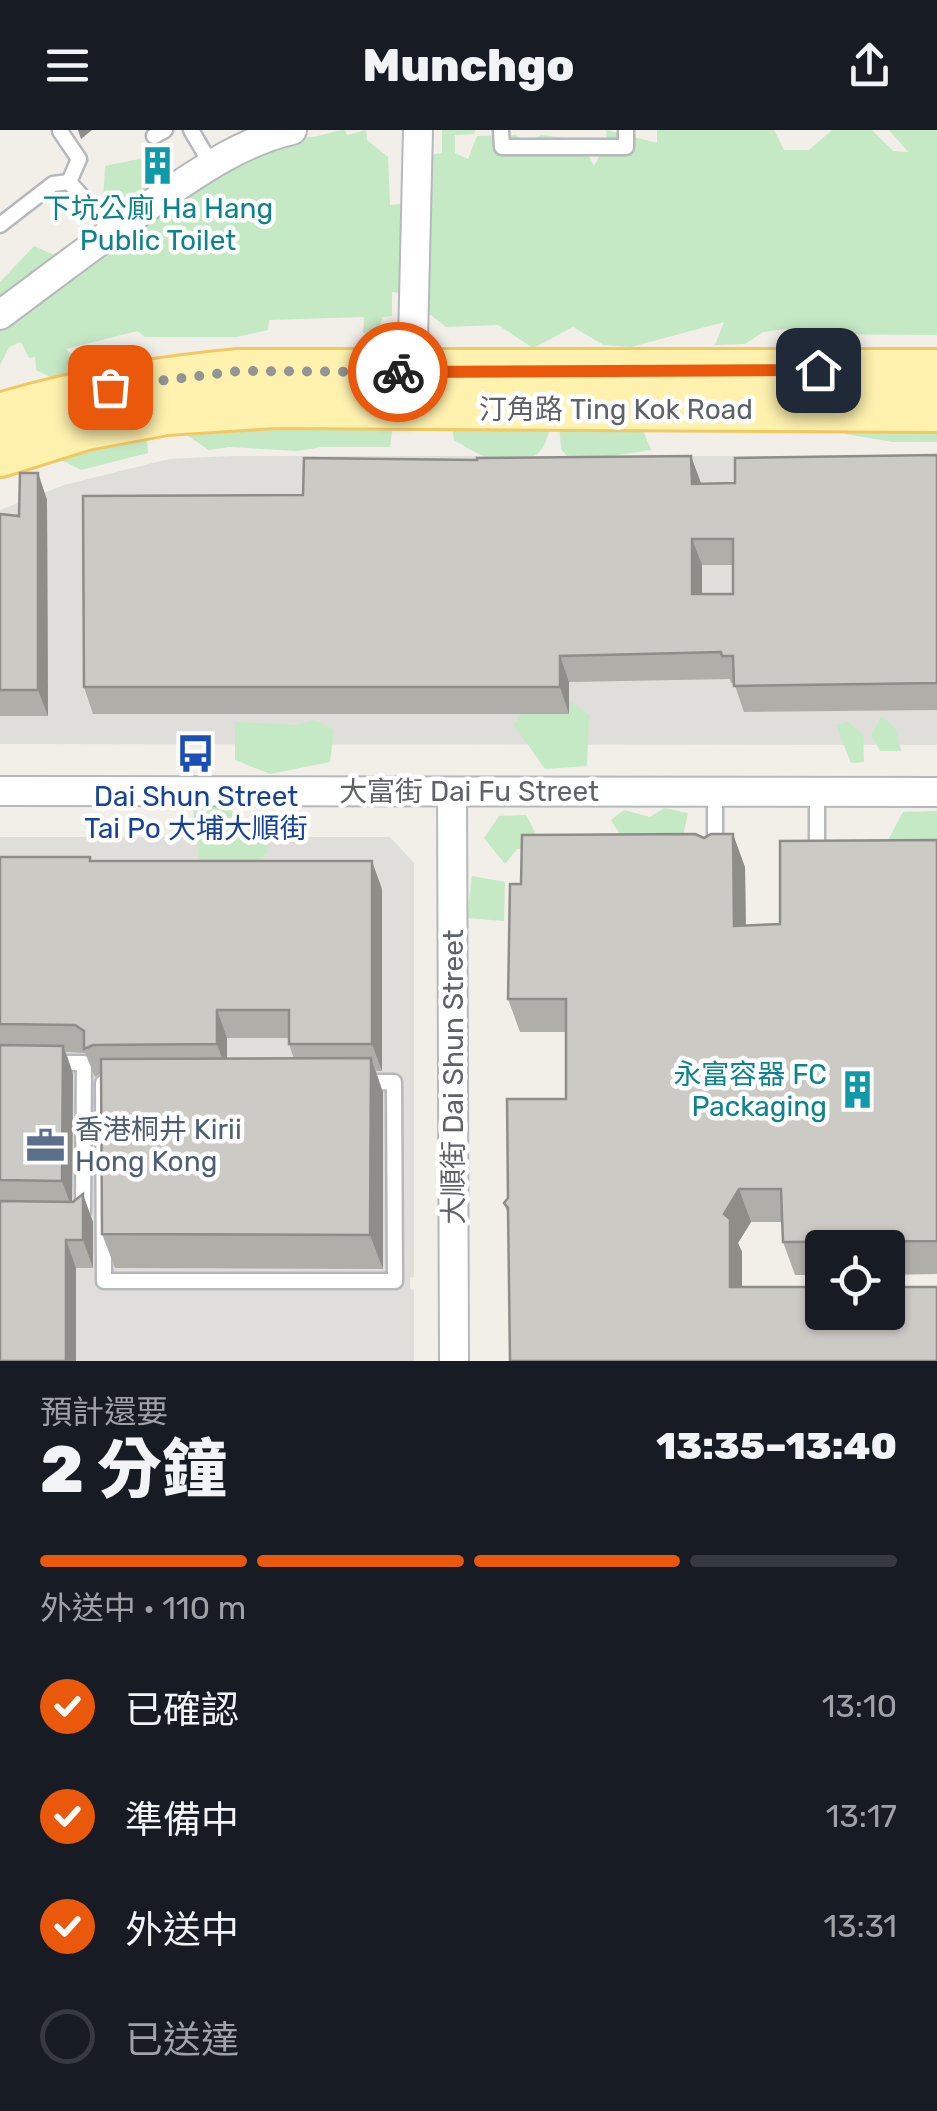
<!DOCTYPE html>
<html lang="zh-TW">
<head>
<meta charset="utf-8">
<style>
  :root { --surface:#171b24; --page:#242831; --text:#f1f3f6; --muted:#9ea1a6; --line:#363941; --accent:#ea580c }
  body { margin:0; font-family:Rubik,"Noto Sans TC",sans-serif; background:var(--page); color:var(--text); height:100vh; display:flex; flex-direction:column; font-size:38px; white-space:nowrap }
  * { box-sizing:border-box; margin:0 }
  p { font-size:32px; color:var(--muted) }
  .icon { flex:none; width:55px; height:55px; fill:none; stroke:currentColor; stroke-width:2; stroke-linecap:round; stroke-linejoin:round }
  .map { position:relative; height:1231px; overflow:hidden }
  .side { display:flex; flex-direction:column; background:var(--surface); flex:1 }
  .side>* { flex:none }
  .controls { position:absolute; left:805px; top:1100px; display:grid; gap:20px }
  .controls a { display:grid; place-items:center; width:100px; height:100px; border-radius:10px; background:var(--surface); box-shadow:0 2px 8px #0004; font-size:50px }
  .pin { position:absolute; display:grid; place-items:center; width:85px; height:85px; color:#fff; margin:-42px; border-radius:20px; box-shadow:0 5px 15px #0006 }
  .courier { position:absolute; display:grid; place-items:center; width:100px; height:100px; margin:-50px; border:8px solid #ea580c; border-radius:50%; background:#fff; color:#222; box-shadow:0 2px 12px #0007 }
  .head em { font-style:normal; font-weight:800 }
  .head div { display:flex; flex-direction:column-reverse }
  .head { display:flex; align-items:center; justify-content:space-between; height:170px; padding:0 40px }
  h1 { font-size:65px; font-weight:800; line-height:75px }
  .bar { display:grid; grid-template-columns:repeat(4,1fr); gap:15px 10px; align-content:center; height:120px; padding:0 40px }
  .bar i { height:12px; border-radius:8px; background:var(--line) }
  .bar .current { background:var(--accent) }
  .bar p { grid-column:span 4 }
  ol { padding:0 40px; list-style:none }
  li { display:flex; align-items:center; gap:30px; height:110px }
  li p { margin-inline-start:auto }
  li .icon { padding:10px; border-radius:50%; background:var(--accent); color:#fff; stroke-width:4 }
  li:last-child { color:var(--muted) }
  li i { width:55px; height:55px; border:5px solid var(--line); border-radius:50% }
  header { display:flex; justify-content:space-between; align-items:center; height:130px; padding:0 40px; background:var(--surface); font-size:45px; font-weight:800 }
  .map>svg:first-child { display:block }
  .industrial { fill:#e0deda }
  .green { fill:#c5e8c5 }
  .lines { fill:none; stroke-linecap:round; stroke-linejoin:round }
  .service-casing { stroke:#b5b8bc; stroke-width:19 }
  .minor-casing { stroke:#b5b8bc; stroke-width:32 }
  .primary-casing { stroke:#f2c960; stroke-width:48 }
  .service { stroke:#fff; stroke-width:14 }
  .minor { stroke:#fff; stroke-width:28 }
  .primary { stroke:#fff2af; stroke-width:42 }
  .wall { fill:#afaea9; fill-rule:evenodd }
  .shaded-wall { fill:#8f8d8a }
  .building { fill:#cccac5; stroke:#8f8d8a; stroke-width:2.5; fill-rule:evenodd }
  .done { stroke:#929495; stroke-width:10; stroke-dasharray:0 18 }
  .route { stroke:#ea580c; stroke-width:12 }
  .labels { text-anchor:middle; dominant-baseline:central; stroke-width:9; stroke-linejoin:round; paint-order:stroke }
  .culture-label { font-size:28px; fill:#0d838f; stroke:#fff }
  .street-label { font-size:28px; fill:#5f6368; stroke:#fff }
  .transit-label { font-size:28px; fill:#164399; stroke:#fff }
  .service-label { font-size:28px; fill:#4e5e75; stroke:#fff; text-anchor:start }
</style>
</head>
<body>
<header><svg class="icon" aria-label="menu" viewBox="0 0 24 24"><path d="M4 6h16M4 12h16M4 18h16"/></svg>Munchgo<svg class="icon" aria-label="share" viewBox="0 0 24 24"><path d="M12 15V3M7 8l5-5 5 5M5 13v7h14v-7"/></svg></header>
<div class="map">
<svg width="937" height="1231" viewBox="0 0 937 1231">
  <rect width="100%" height="100%" fill="#f1efe8"/>
  <!-- industrial -->
  <g class="industrial">
    <path d="M231 326H937V615L0 614V380L64 355 169 329Z"/>
    <path d="M0 707H390L414 733V1147L410 1148V1159L414 1160V1231H0Z"/>
  </g>
  <!-- green -->
  <g class="green">
    <path d="M242 0H303L304 6C317 10 331 0 345 0L347 5 366 0 367 10 388 27 390 75 405 73 423 26 442 23V0H475L474 4 455 5V23L468 29 477 6 516 5 526 18 527 13 541 5 581 10 594 36 607 11 606 0 657 13V0H774L784 20H809L832 0H872L893 21 908 22 889 0H937V205L805 204 785 199 763 202 745 214 715 215 724 192 631 217 604 215 573 197 533 218 498 195 446 197 403 163 392 162V186L382 187 379 201 363 203 364 187 269 190 268 200 237 207H145L137 201 66 219 90 243 57 250 36 240 35 227 29 228 21 212 9 217 0 235V152L34 116 52 124 83 115 247 8Z"/>
    <path d="M139 29 151 32 173 52 138 75 103 72 105 36Z"/>
    <path d="M937 254V312H893L845 304 852 270Z"/>
    <path d="M177 275 393 294 390 317H322L297 321 229 317 209 320 188 306Z"/>
    <path d="M450 286 552 294C549 301 547 311 543 317 522 348 477 325 454 310Z"/>
    <path d="M637 286 651 320 572 332 561 319 559 293Z"/>
    <path d="M145 293 148 323 81 340 61 330 57 321Z"/>
    <path d="M537 559 557 562 589 585 587 636 545 639 514 595Z"/>
    <path d="M881 587 895 597 901 621H880L871 605Z"/>
    <path d="M315 590 334 600 330 632 270 644 235 630V592L297 595Z"/>
    <path d="M848 592 863 604 864 632 851 633 836 595Z"/>
    <path d="M212 671 236 683 266 711 268 723 230 750 199 728 193 678Z"/>
    <path d="M664 678 688 683 680 719 632 723 611 690 624 680 650 687Z"/>
    <path d="M937 681V714L887 712 903 682Z"/>
    <path d="M526 685 544 719H517L505 734 484 708 499 686Z"/>
    <path d="M472 746 505 752 504 791 467 788Z"/>
  </g>
  <g class="lines">
    <defs>
      <g id="service">
        <path d="M191 0 211 34"/>
        <path d="M501 0 502 17H626V0"/>
        <path d="M60 1 79 29 69 52"/>
        <path d="M154 6 165 0"/>
        <path d="M0 95 53 54 69 52 113 101"/>
        <path d="M715 661V720"/>
        <path d="M817 662V726"/>
        <path d="M54 933H84L83 1081"/>
        <path d="M394 952 395 1151H104L103 953Z"/>
      </g>
      <g id="minor">
        <path d="M0 185C54 145 107 104 163 66 203 39 244 11 292 0"/>
        <path d="M412 253 418 0"/>
        <path d="M0 661 937 662"/>
        <path d="M452 662 454 1231"/>
      </g>
      <g id="primary">
        <path d="M0 285C80 261 155 249 239 241H937"/>
        <path d="M0 325 86 298 166 283 274 276 937 280"/>
      </g>
    </defs>
    <!-- service casing -->
    <use href="#service" class="service-casing"/>
    <!-- minor casing -->
    <use href="#minor" class="minor-casing"/>
    <!-- primary casing -->
    <use href="#primary" class="primary-casing"/>
    <!-- service -->
    <use href="#service" class="service"/>
    <!-- minor -->
    <use href="#minor" class="minor"/>
    <!-- primary -->
    <use href="#primary" class="primary"/>
  </g>
  <!-- wall -->
  <g class="wall">
    <path d="M937 325V580L744 582 734 553H731L730 549 569 552V584H93L84 557 303 365 735 353ZM702 435H733V464H702Z"/>
    <path d="M38 343 47 370 48 586H0V384L19 386Z"/>
    <path d="M937 710V1144L888 1145V1118H822V1145H795L783 1112 782 1092H751L738 1113 742 1122V1157L937 1231 508 1085 504 1073 566 969V902H520L508 869 521 754 745 737 746 795 780 794Z"/>
    <path d="M0 727 92 731 382 759V941H376L383 963V1139L115 1138 102 1104 101 943 95 947 85 923 66 922 73 944 72 1072 93 1092V1138H76V1231H0ZM227 908H289V914L294 929H227Z"/>
  </g>
  <!-- shaded-wall -->
  <g class="shaded-wall">
    <path d="M78 0H92L81 9Z"/>
    <path d="M691 326 701 353V381L692 354Z"/>
    <path d="M38 343 47 370 48 586 38 560Z"/>
    <path d="M692 409 702 435V491L692 464Z"/>
    <path d="M560 526 569 552V584L560 557Z"/>
    <path d="M733 704 745 737 746 829 734 796Z"/>
    <path d="M372 731 382 759V941L372 914Z"/>
    <path d="M217 880 227 908V942L217 914Z"/>
    <path d="M63 916 73 944 72 1078 62 1051Z"/>
    <path d="M371 928 383 963V1139L370 1105Z"/>
    <path d="M739 1059 751 1092 738 1113 742 1122V1190L730 1157 724 1084Z"/>
    <path d="M83 1064 93 1092V1138L83 1110Z"/>
    <path d="M66 1110 76 1138V1231H66Z"/>
  </g>
  <!-- building -->
  <g class="building">
    <path d="M937 325V553L734 556 733 526H722L721 522 560 526V557H84L83 366 303 365 304 328 477 330V328L691 326 692 354 735 353V328ZM692 409H733V464H692Z"/>
    <path d="M20 343H38V560H0V384L19 386Z"/>
    <path d="M695 704 704 708 711 704H733L734 796 780 794V711L937 710V1111L783 1112 781 1059H739L724 1084 730 1089V1157H822V1182H888V1157H937V1231H510L508 1078 504 1073 508 1068 507 969H566V869H508L510 754H521L522 705Z"/>
    <path d="M0 727H90V731H372V914H289V880H217V914L93 915 84 919V901L75 895 0 894Z"/>
    <path d="M0 915 63 916 62 1051 0 1050Z"/>
    <path d="M371 928 370 1105 102 1104 101 929Z"/>
    <path d="M83 1064V1110H66V1231H0V1071L73 1072Z"/>
  </g>
  <g class="lines">
    <!-- done -->
    <path class="done" d="M110 257 239 241 398 242"/>
    <!-- route -->
    <path class="route" d="M398 242 818 240"/>
  </g>
  <!-- icons -->
  <defs>
    <symbol id="building-bare" viewBox="-9 -9 18 18"><path d="M-4-6H4V6H1V3H-1V6H-4ZM-2.5-4.3h1.7v1.8h-1.7ZM.8-4.3h1.7v1.8H.8ZM-2.5-1h1.7V.8h-1.7ZM.8-1h1.7V.8H.8Z" fill="#0f9aa8" stroke="#fff" stroke-width="2.5" paint-order="stroke"/></symbol>
    <symbol id="bus-bare" viewBox="-9 -9 18 18"><path d="M-5-6H5V4H4V6H2V4H-2V6H-4V4H-5ZM-3.5-4V0h7V-4ZM-3.5 1.2v1.5H-2V1.2ZM2 1.2v1.5H3.5V1.2Z" fill="#1a4fb4" stroke="#fff" stroke-width="2.5" paint-order="stroke"/></symbol>
    <symbol id="office-bare" viewBox="-9 -9 18 18"><path d="M-6-3h4V-5.5h4V-3h4V5H-6ZM-1-4.5V-3h2v-1.5ZM-6 0V1H6V0Z" fill="#5c6f8a" stroke="#fff" stroke-width="2.5" paint-order="stroke"/></symbol>
  </defs>
  <g fill-rule="evenodd">
    <use href="#building-bare" x="130" y="8" width="55" height="55"/>
    <use href="#bus-bare" x="168" y="596" width="55" height="55"/>
    <use href="#building-bare" x="830" y="932" width="55" height="55"/>
    <use href="#office-bare" x="18" y="988" width="55" height="55"/>
  </g>
  <g class="labels">
    <!-- culture labels -->
    <g class="culture-label">
      <text x="158" y="78">下坑公廁 Ha Hang<tspan x="158" dy="32">Public Toilet</tspan></text>
      <text x="827" y="944" text-anchor="end">永富容器 FC<tspan x="827" dy="32">Packaging</tspan></text>
    </g>
    <!-- street labels -->
    <g class="street-label">
      <text x="616" y="279">汀角路 Ting Kok Road</text>
      <text x="469" y="661">大富街 Dai Fu Street</text>
      <text transform="translate(453 947) rotate(-90)">大順街 Dai Shun Street</text>
    </g>
    <!-- transit labels -->
    <g class="transit-label">
      <text x="196" y="666">Dai Shun Street<tspan x="196" dy="32">Tai Po 大埔大順街</tspan></text>
    </g>
    <!-- service labels -->
    <g class="service-label">
      <text x="75" y="999">香港桐井 Kirii<tspan x="75" dy="32">Hong Kong</tspan></text>
    </g>
  </g>
</svg>
<div class="controls">
<a><svg class="icon" aria-label="locate" viewBox="0 0 24 24"><circle cx="12" cy="12" r="6"/><path d="M12 2v4M12 18v4M2 12h4M18 12h4"/></svg></a>
</div>
<div class="pin" style="left:110px;top:257px;background:#ea580c"><svg class="icon" aria-label="bag" viewBox="0 0 24 24"><path d="M5 8h14l-1 12H6zM9 8a3 3 0 0 1 6 0"/></svg></div>
<div class="pin" style="left:818px;top:240px;background:#1f2937"><svg class="icon" aria-label="home" viewBox="0 0 24 24"><path d="M3 11l9-7 9 7M6 9v11h12V9"/></svg></div>
<div class="courier" style="left:398px;top:242px"><svg class="icon" aria-label="bike" viewBox="0 0 24 24"><circle cx="6" cy="16" r="4"/><circle cx="18" cy="16" r="4"/><path d="M6 16l4-8h5l3 8M10 8l3 8H6M13 5h3"/></svg></div>
</div>
<section class="side">
<div class="head"><div><h1>2 分鐘</h1><p>預計還要</p></div><em>13:35–13:40</em></div>
<div class="bar"><i class="current"></i><i class="current"></i><i class="current"></i><i></i><p>外送中 · 110 m</p></div>
<ol>
<li><svg class="icon" aria-label="check" viewBox="0 0 24 24"><path d="M5 12l5 5 9-10"/></svg>已確認<p>13:10</p></li>
<li><svg class="icon" aria-label="check" viewBox="0 0 24 24"><path d="M5 12l5 5 9-10"/></svg>準備中<p>13:17</p></li>
<li><svg class="icon" aria-label="check" viewBox="0 0 24 24"><path d="M5 12l5 5 9-10"/></svg>外送中<p>13:31</p></li>
<li><i></i>已送達</li>
</ol>
</section>
</body>
</html>
